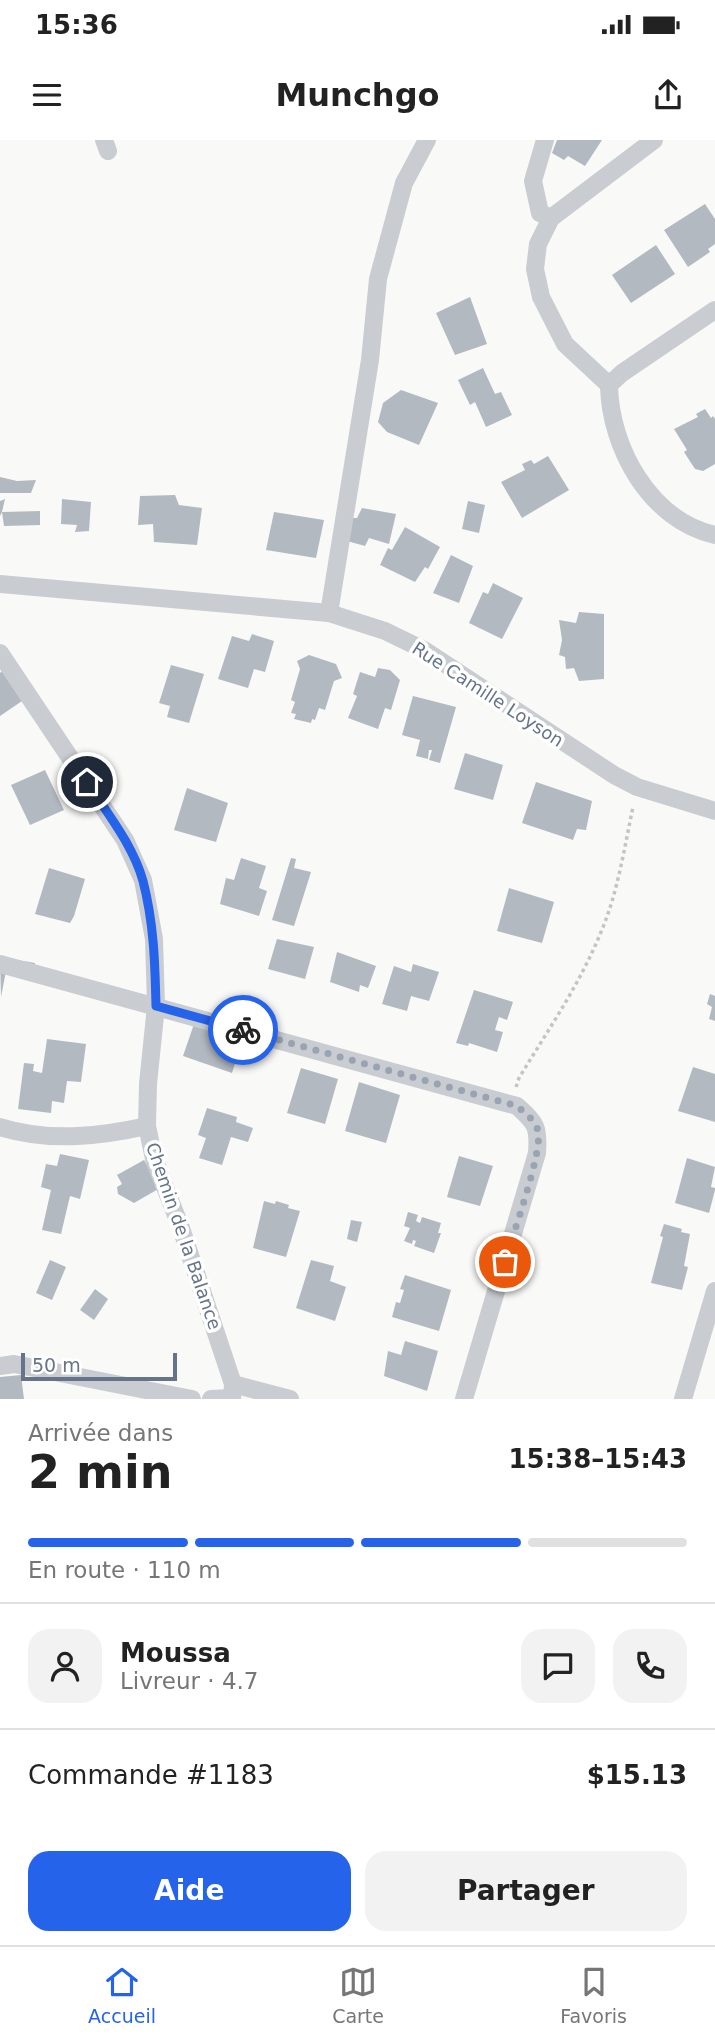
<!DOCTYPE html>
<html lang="fr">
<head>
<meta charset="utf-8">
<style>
  :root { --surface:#fff; --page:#f2f2f2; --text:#222; --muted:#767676; --line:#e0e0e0; --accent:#2563eb }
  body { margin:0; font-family:"DejaVu Sans",sans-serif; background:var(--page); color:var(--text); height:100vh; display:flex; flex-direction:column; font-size:26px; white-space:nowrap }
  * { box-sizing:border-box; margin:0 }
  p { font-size:23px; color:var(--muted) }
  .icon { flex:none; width:38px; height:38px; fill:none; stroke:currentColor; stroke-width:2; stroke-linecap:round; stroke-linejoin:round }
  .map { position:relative; height:1259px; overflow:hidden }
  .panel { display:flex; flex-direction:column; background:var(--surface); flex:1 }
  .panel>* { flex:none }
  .scale { position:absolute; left:21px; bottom:18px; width:156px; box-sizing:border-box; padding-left:7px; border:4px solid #66748b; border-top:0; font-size:19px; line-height:24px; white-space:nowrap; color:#66748b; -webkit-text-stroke:5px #fff; paint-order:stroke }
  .pin { position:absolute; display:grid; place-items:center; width:60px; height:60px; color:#fff; margin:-30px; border:4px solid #fff; border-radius:50%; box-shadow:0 2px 7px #0007 }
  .courier { position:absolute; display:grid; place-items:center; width:70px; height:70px; margin:-35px; border:5px solid #2563eb; border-radius:50%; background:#fff; color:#222; box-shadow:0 2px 9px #0007 }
  .head em { font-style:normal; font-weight:700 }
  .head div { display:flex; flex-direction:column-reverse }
  .head { display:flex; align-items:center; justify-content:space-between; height:119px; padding:0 28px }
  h1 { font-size:46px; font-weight:700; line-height:52px }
  .bar { display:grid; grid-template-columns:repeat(4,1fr); gap:10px 7px; align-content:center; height:84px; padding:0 28px }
  .bar i { height:9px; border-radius:5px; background:var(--line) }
  .bar .selected { background:var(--accent) }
  .bar p { grid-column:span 4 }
  .line { display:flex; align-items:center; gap:18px; padding:0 28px; border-top:2px solid var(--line) }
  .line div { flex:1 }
  .round { display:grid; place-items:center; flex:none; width:74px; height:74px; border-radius:21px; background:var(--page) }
  .action { display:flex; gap:14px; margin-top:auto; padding:14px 28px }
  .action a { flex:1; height:80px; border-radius:21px; background:var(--accent); color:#fff; font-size:28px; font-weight:700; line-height:80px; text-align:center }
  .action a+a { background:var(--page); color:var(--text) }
  .status { display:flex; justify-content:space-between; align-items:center; height:49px; padding:0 35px; background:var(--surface); direction:ltr }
  .status svg { height:19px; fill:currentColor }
  header { display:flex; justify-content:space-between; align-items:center; height:91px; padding:0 28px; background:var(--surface); font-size:32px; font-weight:700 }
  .tab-bar { display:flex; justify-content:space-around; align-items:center; height:98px; border-top:2px solid var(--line); background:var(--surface); font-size:19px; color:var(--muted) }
  .tab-bar a { display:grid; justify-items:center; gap:4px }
  .tab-bar .selected { color:var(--accent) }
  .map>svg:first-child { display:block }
  .building { fill:#b3b9c1 }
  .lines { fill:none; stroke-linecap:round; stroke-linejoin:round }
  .path { stroke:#c2c4c7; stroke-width:3.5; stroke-dasharray:3.5 3.5; stroke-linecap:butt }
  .street { stroke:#c9ccd1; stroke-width:18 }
  .done { stroke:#99a3b1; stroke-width:7; stroke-dasharray:0 12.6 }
  .route { stroke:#2563eb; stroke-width:9 }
  .labels { text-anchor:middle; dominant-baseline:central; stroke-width:7; stroke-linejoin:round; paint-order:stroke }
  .street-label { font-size:18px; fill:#66748b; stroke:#fff }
</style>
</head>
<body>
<div class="status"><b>15:36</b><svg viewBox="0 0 49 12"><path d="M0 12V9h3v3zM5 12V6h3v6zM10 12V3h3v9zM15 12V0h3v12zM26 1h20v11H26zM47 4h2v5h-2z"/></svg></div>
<header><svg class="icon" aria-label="menu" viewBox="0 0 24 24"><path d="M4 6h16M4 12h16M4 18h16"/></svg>Munchgo<svg class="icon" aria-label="share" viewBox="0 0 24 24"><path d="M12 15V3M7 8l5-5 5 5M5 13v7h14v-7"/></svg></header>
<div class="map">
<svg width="715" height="1259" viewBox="0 0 715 1259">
  <rect width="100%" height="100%" fill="#f9faf7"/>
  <!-- building -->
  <g class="building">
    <path d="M557 0H602L585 26 568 16 564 20 552 13Z"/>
    <path d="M705 64 715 79V104L708 109 710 112 688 127 664 90Z"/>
    <path d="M656 105 675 134 631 163 612 135Z"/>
    <path d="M470 157 487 204 455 215 436 173Z"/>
    <path d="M483 228 495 254 501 252 512 275 486 287 475 262 470 265 458 240Z"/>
    <path d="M401 250 438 263 419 305 387 292 378 282 383 263Z"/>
    <path d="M705 269 711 278 713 276 715 279V324L703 331 695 329 684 312 687 310 674 289 698 277 696 274Z"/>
    <path d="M548 316 569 350 522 378 501 342 525 330 522 324 531 320 534 324Z"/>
    <path d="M0 337 17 341 36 340 31 353H0Z"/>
    <path d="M175 355 179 365 202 368 197 405 154 402 153 384 138 385 140 356Z"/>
    <path d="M5 359 2 372 40 371V385L4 386 2 372 0 376V361Z"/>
    <path d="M62 359 91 362 89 391 75 392 77 385 61 384Z"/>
    <path d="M468 361 485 365 479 393 462 389Z"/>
    <path d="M362 368 396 374 389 404 369 398 365 406 347 401 349 378H357Z"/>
    <path d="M274 372 324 380 316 418 266 410Z"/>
    <path d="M405 387 440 407 428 429 425 427 415 442 380 425 388 408 392 410Z"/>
    <path d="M451 415 473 426 459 463 433 453Z"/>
    <path d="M493 443 523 458 502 499 469 483 483 452 488 454Z"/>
    <path d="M579 472 604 474V539L579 541 574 528 566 529 565 517 559 515 562 500 559 480 576 483Z"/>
    <path d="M252 494 274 501 265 532 254 529 248 548 218 539 232 496 249 501Z"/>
    <path d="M309 515 336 524 342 538 334 541 325 570 319 568 315 580 312 579 311 583 294 579 296 574 291 573 295 562 291 560 300 529 297 521Z"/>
    <path d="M171 525 204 534 189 583 167 577 170 566 159 563Z"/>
    <path d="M378 528 390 530 400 540 391 570 385 568 378 589 348 578 357 556 353 554 360 532 375 537Z"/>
    <path d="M2 531 22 561 0 576V533Z"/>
    <path d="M413 556 456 567 440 623 429 620 432 610H429L428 619 416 616 420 600 402 595Z"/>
    <path d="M465 613 503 625 493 660 454 649Z"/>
    <path d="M45 630 64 670 30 685 11 645Z"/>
    <path d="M536 642 592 661 586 690 577 689 573 700 522 683Z"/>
    <path d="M187 648 228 663 216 702 174 690Z"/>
    <path d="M241 718 266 726 259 748 267 751 259 776 220 764 226 738 234 740Z"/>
    <path d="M291 718 296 719 294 728 311 732 294 786 272 780Z"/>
    <path d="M49 728 85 739 74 776 70 783 35 774Z"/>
    <path d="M509 748 554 762 542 803 497 791Z"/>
    <path d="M277 799 314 807 305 839 268 829Z"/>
    <path d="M337 812 376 826 368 848 360 845 359 852 330 842Z"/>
    <path d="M0 817 35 823 33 836 6 831 1 857Z"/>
    <path d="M413 824 439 832 429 861 411 856 407 871 382 864 394 826 411 832Z"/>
    <path d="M474 850 513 862 507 880 499 877 495 890 503 892 497 912 469 903 468 906 456 903Z"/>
    <path d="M710 854 715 856V881L709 879 712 867 707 864Z"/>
    <path d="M195 881 218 888 217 893 242 901 232 933 183 916Z"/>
    <path d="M47 899 86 904 81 942 67 941 64 963 52 961 51 973 18 969 24 923 34 924 33 931 42 933Z"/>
    <path d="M693 927 715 934V982L678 971Z"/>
    <path d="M301 928 338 939 325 984 287 973Z"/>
    <path d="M359 942 400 955 386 1003 345 991Z"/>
    <path d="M207 968 237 977 236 982 253 988 248 1002 231 997 222 1025 199 1018 206 998 198 995Z"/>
    <path d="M60 1014 89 1020 80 1059 70 1056 61 1094 42 1090 51 1050 41 1047 46 1024 57 1026Z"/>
    <path d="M459 1016 493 1026 480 1066 447 1057Z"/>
    <path d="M687 1018 715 1027 711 1047 715 1048V1050L709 1073 675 1063Z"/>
    <path d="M144 1020 160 1048 134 1063 118 1054 117 1047 122 1044 117 1035Z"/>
    <path d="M264 1061 275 1064 276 1061 289 1065 288 1068 300 1071 286 1117 253 1108Z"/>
    <path d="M408 1072 418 1075 416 1081 420 1083 422 1077 441 1083 438 1093H441L434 1113 414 1106 416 1101 413 1100 412 1104 404 1101 410 1088 404 1086Z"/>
    <path d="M351 1080 362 1082 357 1102 347 1099Z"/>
    <path d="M664 1084 682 1089 681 1092 690 1094 684 1126 688 1127 682 1150 651 1143 663 1097 660 1096Z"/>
    <path d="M50 1120 66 1127 52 1160 36 1153Z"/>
    <path d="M311 1120 334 1126 330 1141 346 1147 335 1181 296 1168Z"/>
    <path d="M405 1135 451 1150 439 1191 392 1177 396 1162 400 1163 404 1150 400 1149Z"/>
    <path d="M95 1149 108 1159 94 1180 80 1170Z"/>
    <path d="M405 1201 438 1211 427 1251 384 1236 388 1211 401 1215Z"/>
    <path d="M21 1235 24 1259H0V1237Z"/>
  </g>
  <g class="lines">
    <!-- path -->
    <path class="path" d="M516 947 519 938C548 890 580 844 601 792 618 752 624 709 633 667"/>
    <!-- street -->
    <g class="street">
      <path d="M104 0 108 11"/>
      <path d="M545 0 533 41 540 73 551 78"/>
      <path d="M715 170 622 233 609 245C610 308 650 380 715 395"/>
      <path d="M609 245 565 204 541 157 535 129 538 104 551 78 654 0"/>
      <path d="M0 444 329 473 385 491 424 510 614 635 637 647 715 671"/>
      <path d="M329 473 370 220 378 139 404 43 427 0"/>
      <path d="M0 513 125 700 143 740 154 799 156 866 148 944 147 986 154 1019 181 1088 233 1244 232 1259"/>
      <path d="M0 824 517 966C536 983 539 987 537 1013L464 1259"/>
      <path d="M0 987C49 1002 98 997 147 986"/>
      <path d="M0 1226 14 1224 192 1259"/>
      <path d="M233 1244 290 1259"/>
      <path d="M211 1259 232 1258"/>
      <path d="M683 1259 715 1151"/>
    </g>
  </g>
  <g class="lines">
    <!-- done -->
    <path class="done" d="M243 890 517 966C525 973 535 980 538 991 543 1012 512 1096 505 1122"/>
    <!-- route -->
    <path class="route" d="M87 642C107 673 133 705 143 741 154 783 155 824 156 866L243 890"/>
  </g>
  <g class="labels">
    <!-- street labels -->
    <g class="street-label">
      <text transform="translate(488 554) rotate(33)">Rue Camille Loyson</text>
      <text transform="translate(184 1096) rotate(71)">Chemin de la Balance</text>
    </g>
  </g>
</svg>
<div class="scale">50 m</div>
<div class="pin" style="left:505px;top:1122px;background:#ea580c"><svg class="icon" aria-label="bag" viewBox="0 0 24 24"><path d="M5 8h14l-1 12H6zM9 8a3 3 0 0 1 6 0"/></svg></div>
<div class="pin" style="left:87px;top:642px;background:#1f2937"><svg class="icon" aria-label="home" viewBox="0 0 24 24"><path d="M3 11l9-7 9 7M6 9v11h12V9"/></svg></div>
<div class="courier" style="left:243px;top:890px"><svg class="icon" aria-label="bike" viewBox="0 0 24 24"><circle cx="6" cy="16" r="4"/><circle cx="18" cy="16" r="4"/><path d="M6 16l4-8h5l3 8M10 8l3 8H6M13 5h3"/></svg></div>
</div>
<section class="panel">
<div class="head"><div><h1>2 min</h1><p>Arrivée dans</p></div><em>15:38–15:43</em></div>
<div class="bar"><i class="selected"></i><i class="selected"></i><i class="selected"></i><i></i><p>En route · 110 m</p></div>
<div class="line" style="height:126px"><a class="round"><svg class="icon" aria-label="person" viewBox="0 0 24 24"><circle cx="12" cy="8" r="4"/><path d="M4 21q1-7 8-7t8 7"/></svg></a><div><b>Moussa</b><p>Livreur · 4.7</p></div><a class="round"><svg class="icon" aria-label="chat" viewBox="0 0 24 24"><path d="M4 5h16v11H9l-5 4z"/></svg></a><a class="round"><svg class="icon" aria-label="phone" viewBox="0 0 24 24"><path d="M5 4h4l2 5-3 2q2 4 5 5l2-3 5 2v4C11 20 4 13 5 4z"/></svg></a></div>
<div class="line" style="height:91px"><div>Commande #1183</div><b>$15.13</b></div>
<div class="action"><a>Aide</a><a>Partager</a></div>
</section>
<nav class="tab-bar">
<a class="selected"><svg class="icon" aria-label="home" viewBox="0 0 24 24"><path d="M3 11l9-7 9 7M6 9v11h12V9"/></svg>Accueil</a>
<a><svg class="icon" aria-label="map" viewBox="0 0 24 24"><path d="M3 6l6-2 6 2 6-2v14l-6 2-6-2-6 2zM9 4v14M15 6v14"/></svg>Carte</a>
<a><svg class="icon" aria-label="saved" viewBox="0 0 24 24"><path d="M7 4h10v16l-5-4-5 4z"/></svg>Favoris</a>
</nav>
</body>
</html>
